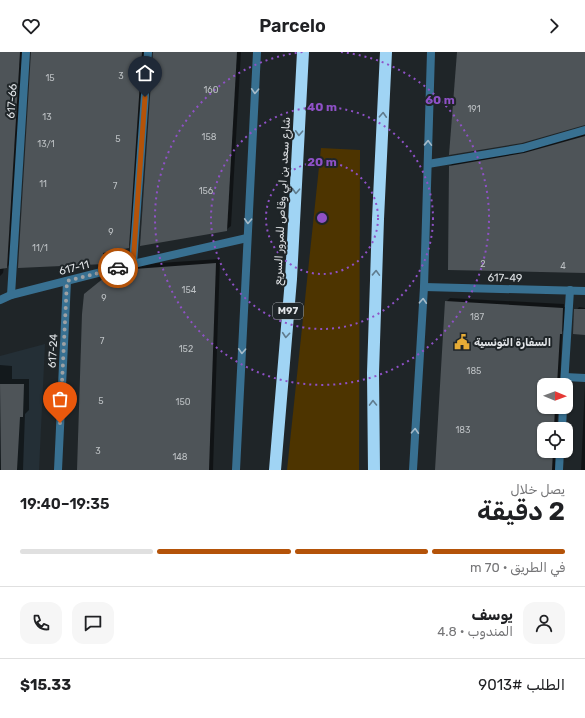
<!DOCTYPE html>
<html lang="ar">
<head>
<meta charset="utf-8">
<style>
  :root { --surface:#fff; --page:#f6f6f6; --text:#202124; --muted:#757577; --line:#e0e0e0; --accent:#b45309 }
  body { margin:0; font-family:Rubik,Vazirmatn,sans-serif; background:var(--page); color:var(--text); direction:rtl; height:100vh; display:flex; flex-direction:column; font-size:15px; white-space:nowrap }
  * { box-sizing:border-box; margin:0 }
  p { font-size:13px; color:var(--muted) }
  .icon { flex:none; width:22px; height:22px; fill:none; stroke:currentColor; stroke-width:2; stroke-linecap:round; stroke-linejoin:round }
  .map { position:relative; height:418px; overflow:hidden; direction:ltr }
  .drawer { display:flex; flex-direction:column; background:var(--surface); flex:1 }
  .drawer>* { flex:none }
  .needle { width:26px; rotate:91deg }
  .controls { position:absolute; left:537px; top:326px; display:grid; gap:8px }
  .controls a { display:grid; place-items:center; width:36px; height:36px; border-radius:8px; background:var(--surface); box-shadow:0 1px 3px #0004; font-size:20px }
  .pin { position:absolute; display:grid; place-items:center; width:34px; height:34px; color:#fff; margin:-41px -17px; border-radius:50% 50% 50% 0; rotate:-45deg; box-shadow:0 0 4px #0007 }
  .pin .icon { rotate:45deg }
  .courier { position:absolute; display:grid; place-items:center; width:40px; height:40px; margin:-20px; border:3px solid #b45309; border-radius:50%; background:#fff; color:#222; box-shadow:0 1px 5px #0007 }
  .head em { font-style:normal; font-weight:600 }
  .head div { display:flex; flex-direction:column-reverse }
  .head { display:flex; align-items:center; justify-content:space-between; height:68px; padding:0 20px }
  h1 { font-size:26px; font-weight:600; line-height:30px }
  .bar { display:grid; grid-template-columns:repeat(4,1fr); gap:6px 4px; align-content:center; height:48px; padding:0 20px }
  .bar i { height:5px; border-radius:3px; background:var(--line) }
  .bar .on { background:var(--accent) }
  .bar p { grid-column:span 4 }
  .line { display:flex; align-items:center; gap:10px; padding:0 20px; border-top:1px solid var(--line) }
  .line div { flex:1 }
  .round { display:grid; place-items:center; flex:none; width:42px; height:42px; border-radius:12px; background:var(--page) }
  header { display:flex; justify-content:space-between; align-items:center; height:52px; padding:0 20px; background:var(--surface); font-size:18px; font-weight:600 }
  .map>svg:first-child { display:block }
  .built { fill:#242f36 }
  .green { fill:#4d3400 }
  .shadow { fill:#0007 }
  .building { fill:#4e5458 }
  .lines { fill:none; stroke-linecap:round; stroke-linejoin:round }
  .service { stroke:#387091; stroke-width:8 }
  .minor { stroke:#387091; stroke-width:8 }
  .tertiary { stroke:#387091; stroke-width:8 }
  .motorway { stroke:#a0d4f4; stroke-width:12 }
  .oneway { stroke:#a6bbc9 }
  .oneway2 { stroke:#607c8e }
  .done { stroke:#9da1a4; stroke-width:4; stroke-dasharray:0 7.2 }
  .route { stroke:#b45309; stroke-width:5 }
  .ring { fill:none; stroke:#8f51c7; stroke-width:2; stroke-dasharray:2 4 }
  .labels { text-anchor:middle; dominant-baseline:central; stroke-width:4; stroke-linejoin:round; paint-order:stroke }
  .number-label { font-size:9px; fill:#bcc0c3 }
  .shield { fill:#1f2528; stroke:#a7abae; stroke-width:1 }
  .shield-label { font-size:10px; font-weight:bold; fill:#e1e4e7 }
  .street-label { font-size:11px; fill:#e1e4e7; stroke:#1f2528 }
  .poi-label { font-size:11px; font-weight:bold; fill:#e1e4e7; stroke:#1f2528; text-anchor:start }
  .centre { fill:#8f51c7; stroke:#1f2528; stroke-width:2 }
  .ring-label { font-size:12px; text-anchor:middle; font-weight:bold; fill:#8f51c7; stroke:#1f2528; stroke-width:4; stroke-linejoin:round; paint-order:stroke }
</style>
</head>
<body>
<header><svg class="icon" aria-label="forward" viewBox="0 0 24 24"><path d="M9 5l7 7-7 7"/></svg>Parcelo<svg class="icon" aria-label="heart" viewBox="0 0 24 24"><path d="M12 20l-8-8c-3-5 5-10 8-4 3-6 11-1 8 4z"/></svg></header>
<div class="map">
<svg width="585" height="418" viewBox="0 0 585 418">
  <rect width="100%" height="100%" fill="#1f2528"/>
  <!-- built -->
  <path class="built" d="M45 292 39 418H0V304Z"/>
  <!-- green -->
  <path class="green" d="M321 96 360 98 359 418H287Z"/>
  <!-- shadow -->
  <g class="shadow">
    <path d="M0 0H24L11 211 7 215H4L3 221 0 224Z"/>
    <path d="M33 0H146L132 191 128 195 107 199 108 207 104 211Z"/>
    <path d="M154 0H241L231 174 226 178Z"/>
    <path d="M585 81V220L450 114 454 110Z"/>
    <path d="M220 207 213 418H78L90 238 110 221 144 212Z"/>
    <path d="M450 246 564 252V255H567L565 277 562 280 560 333H544V355H558L557 377H544V399H556L555 418H436L446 250Z"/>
    <path d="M579 255 585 256V282L575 260Z"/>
    <path d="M0 313 12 314V327H29V358L25 362 23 418H0Z"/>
    <path d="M585 332V418H581Z"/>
  </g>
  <!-- building -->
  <g class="building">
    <path d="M0 0H20L7 216 0 217Z"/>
    <path d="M31 0H142L129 196 103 201 105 212 18 216Z"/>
    <path d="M153 0H237L227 179 140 194Z"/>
    <path d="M457 0H585V73L522 91 449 103Z"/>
    <path d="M585 84V221L448 218 449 114 524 101Z"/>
    <path d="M216 211 209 418H77L82 262 84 242 105 225 134 217Z"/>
    <path d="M445 249 563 256 562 282H560L557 333H544V355H555L554 377H544V399H553L552 418H435Z"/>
    <path d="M574 257H585V283L573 282Z"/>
    <path d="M0 332H24L23 365H20L17 418H1Z"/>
  </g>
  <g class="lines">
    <!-- service -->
    <path class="service" d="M428 112 523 96 585 78"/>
    <!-- minor -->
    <g class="minor">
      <path d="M133 212 148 0"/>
      <path d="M424 235 585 239"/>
      <path d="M11 243 26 0"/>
      <path d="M0 248 11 243 133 212 247 186"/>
      <path d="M565 325 585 326"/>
      <path d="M564 333 570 238"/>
      <path d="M562 377 563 355"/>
      <path d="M58 418 67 229"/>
      <path d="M559 418 560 399"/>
    </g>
    <!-- tertiary -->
    <g class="tertiary">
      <path d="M236 418 257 0"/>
      <path d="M413 418 424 235 431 0"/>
    </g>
    <!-- motorway -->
    <g class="motorway">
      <path d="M275 418 291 227 303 0"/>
      <path d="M374 418 373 321 378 167 386 0"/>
    </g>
  </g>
  <!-- one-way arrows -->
  <defs><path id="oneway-chevron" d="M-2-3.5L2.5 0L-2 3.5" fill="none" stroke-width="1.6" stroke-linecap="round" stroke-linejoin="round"/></defs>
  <g class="oneway">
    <use href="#oneway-chevron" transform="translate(255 39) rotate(93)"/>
    <use href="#oneway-chevron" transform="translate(428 91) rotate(-88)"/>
    <use href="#oneway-chevron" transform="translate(248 169) rotate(93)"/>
    <use href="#oneway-chevron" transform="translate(423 249) rotate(-87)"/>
    <use href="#oneway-chevron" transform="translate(242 299) rotate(93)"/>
    <use href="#oneway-chevron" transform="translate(415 379) rotate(-87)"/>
  </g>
  <g class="oneway2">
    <use href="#oneway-chevron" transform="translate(383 63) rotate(-87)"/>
    <use href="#oneway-chevron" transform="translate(299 81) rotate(93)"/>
    <use href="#oneway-chevron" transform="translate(296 139) rotate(93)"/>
    <use href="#oneway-chevron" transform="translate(376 221) rotate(-88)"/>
    <use href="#oneway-chevron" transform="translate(286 283) rotate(95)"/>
    <use href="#oneway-chevron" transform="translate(373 351) rotate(-91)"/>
  </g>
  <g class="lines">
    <!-- done -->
    <path class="done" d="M60 371 67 229 118 216"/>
    <!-- route -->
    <path class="route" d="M118 216 133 212 145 45"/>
  </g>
  <!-- distance rings -->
  <g class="ring">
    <circle cx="322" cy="166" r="56"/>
    <circle cx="322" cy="166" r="111"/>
    <path d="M341 0A167 167 0 1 1 303 0"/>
  </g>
  <!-- icons -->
  <defs>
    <symbol id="civic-bare" viewBox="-9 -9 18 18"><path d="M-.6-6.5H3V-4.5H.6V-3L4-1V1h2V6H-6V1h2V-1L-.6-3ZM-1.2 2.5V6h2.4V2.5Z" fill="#e6ac36" stroke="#1f2528" stroke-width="2.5" paint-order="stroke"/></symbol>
  </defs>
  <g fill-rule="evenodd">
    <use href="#civic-bare" x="451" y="279" width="22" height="22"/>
  </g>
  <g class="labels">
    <!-- number labels -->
    <g class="number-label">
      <text x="121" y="24">3</text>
      <text x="50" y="26">15</text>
      <text x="211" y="38">160</text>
      <text x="474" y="57">191</text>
      <text x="47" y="65">13</text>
      <text x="209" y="85">158</text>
      <text x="118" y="87">5</text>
      <text x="46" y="92">13/1</text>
      <text x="43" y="132">11</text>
      <text x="115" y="134">7</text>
      <text x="206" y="139">156</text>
      <text x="111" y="180">9</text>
      <text x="40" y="196">11/1</text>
      <text x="483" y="212">2</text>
      <text x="563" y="214">4</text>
      <text x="189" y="238">154</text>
      <text x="104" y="246">9</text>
      <text x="477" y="265">187</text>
      <text x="102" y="289">7</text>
      <text x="186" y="297">152</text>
      <text x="474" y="319">185</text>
      <text x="101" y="349">5</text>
      <text x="183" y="350">150</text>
      <text x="463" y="378">183</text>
      <text x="98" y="399">3</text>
      <text x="180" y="405">148</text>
    </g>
    <!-- shield labels -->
    <rect class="shield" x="273" y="251" width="30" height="16" rx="3"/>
    <g class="shield-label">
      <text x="288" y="259">M97</text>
    </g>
    <!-- street labels -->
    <g class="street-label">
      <text transform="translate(12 49) rotate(-86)">617-66</text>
      <text transform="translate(282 149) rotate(-87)">شارع سعد بن ابي وقاص للمرور السريع</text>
      <text transform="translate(74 216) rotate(-14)">617-11</text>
      <text transform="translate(505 226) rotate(1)">617-49</text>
      <text transform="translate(53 299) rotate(-87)">617-24</text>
    </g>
    <!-- poi labels -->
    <g class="poi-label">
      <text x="474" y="290">السفارة التونسية</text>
    </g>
  </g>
  <circle cx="322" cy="166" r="6" class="centre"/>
  <g class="ring-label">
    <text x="440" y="52">60 m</text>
    <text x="322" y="59">40 m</text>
    <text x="322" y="114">20 m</text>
  </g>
</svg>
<div class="controls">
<a><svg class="needle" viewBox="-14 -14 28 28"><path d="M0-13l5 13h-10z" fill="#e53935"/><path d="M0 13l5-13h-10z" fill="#757577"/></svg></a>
<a><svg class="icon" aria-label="locate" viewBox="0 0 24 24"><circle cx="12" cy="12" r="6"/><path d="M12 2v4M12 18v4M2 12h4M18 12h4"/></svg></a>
</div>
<div class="pin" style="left:60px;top:371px;background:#ea580c"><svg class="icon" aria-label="bag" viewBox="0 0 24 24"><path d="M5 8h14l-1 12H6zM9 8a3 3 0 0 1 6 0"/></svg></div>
<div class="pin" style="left:145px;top:45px;background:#1f2937"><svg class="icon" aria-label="home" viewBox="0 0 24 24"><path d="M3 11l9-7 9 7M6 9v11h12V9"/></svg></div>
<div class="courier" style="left:118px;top:216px"><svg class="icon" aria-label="car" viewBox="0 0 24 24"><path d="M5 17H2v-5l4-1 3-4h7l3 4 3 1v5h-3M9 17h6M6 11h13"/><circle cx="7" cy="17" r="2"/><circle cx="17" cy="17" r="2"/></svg></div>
</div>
<section class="drawer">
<div class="head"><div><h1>2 دقيقة</h1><p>يصل خلال</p></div><em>19:35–19:40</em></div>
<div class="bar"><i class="on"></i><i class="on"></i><i class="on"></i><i></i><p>في الطريق · 70 m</p></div>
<div class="line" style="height:72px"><a class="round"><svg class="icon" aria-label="person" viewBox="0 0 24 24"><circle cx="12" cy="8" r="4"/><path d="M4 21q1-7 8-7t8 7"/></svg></a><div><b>يوسف</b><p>المندوب · 4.8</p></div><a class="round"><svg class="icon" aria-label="chat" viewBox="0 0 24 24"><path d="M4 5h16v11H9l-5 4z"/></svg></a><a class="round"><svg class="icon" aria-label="phone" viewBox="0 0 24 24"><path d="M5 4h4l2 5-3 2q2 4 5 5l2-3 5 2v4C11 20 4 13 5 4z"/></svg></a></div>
<div class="line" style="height:52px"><div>الطلب #9013</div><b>$15.33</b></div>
</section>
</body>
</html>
